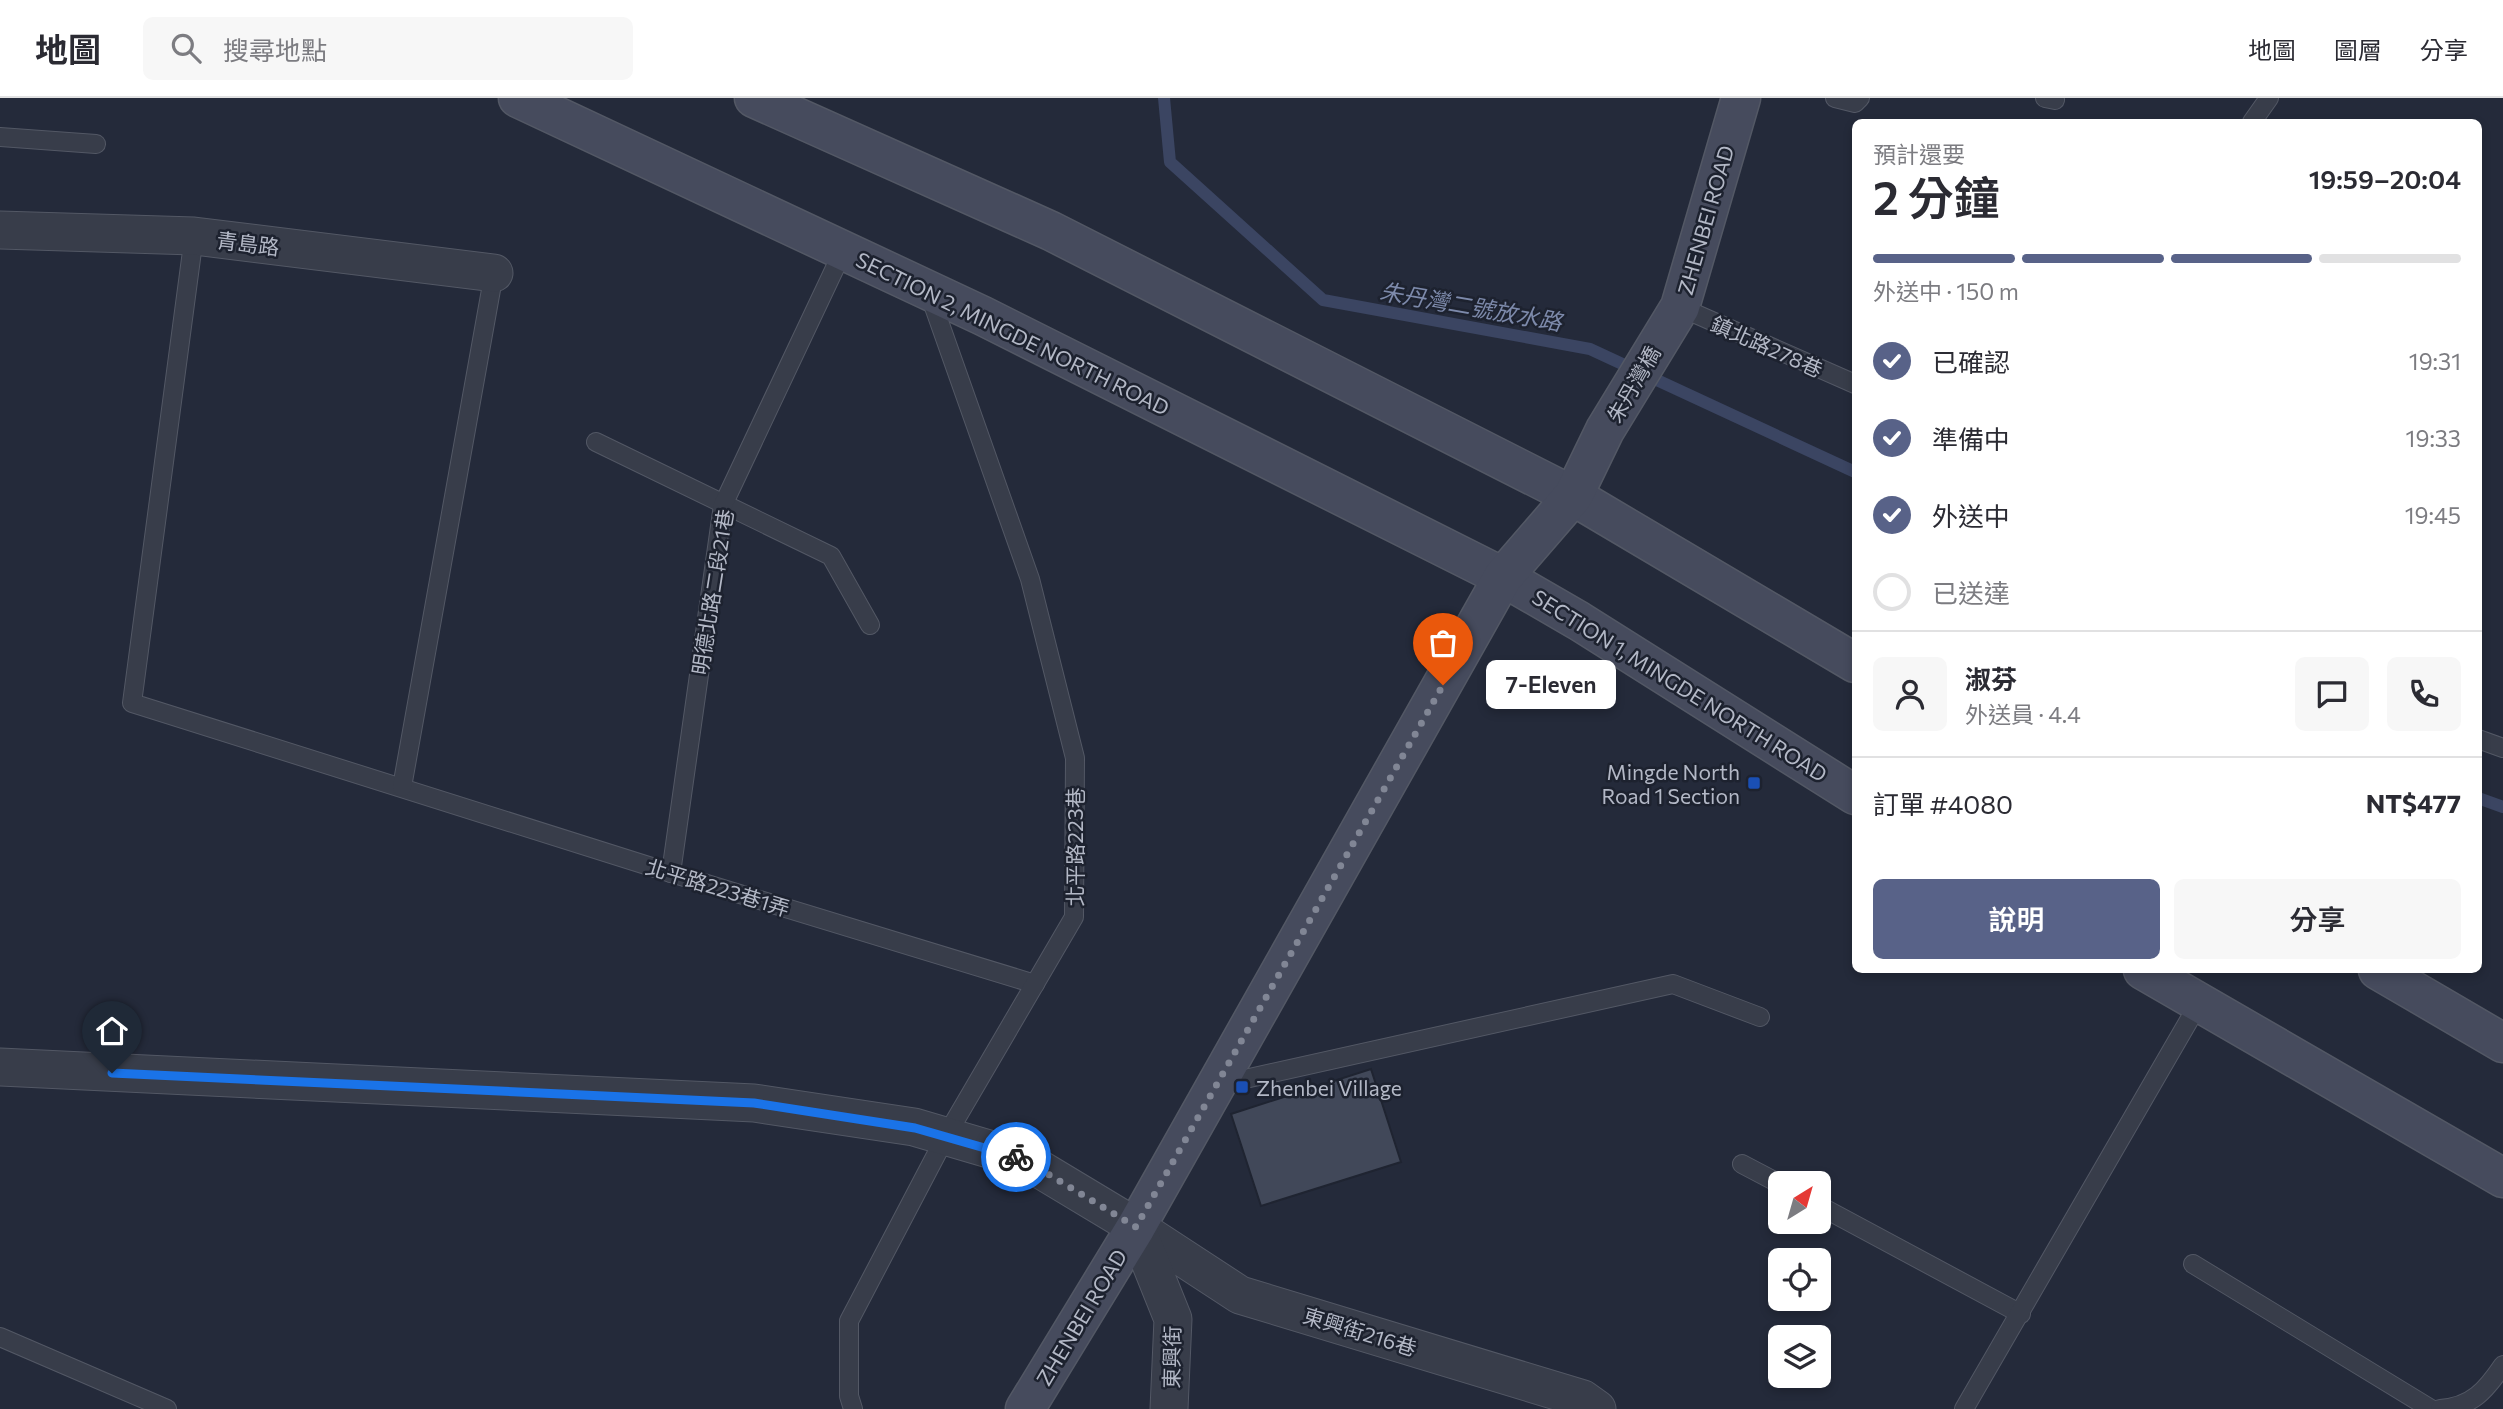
<!DOCTYPE html>
<html lang="zh-TW">
<head>
<meta charset="utf-8">
<style>
  :root { --surface:#fff; --page:#f7f7f7; --text:#2b2b33; --muted:#7c7c81; --line:#e1e1e2; --accent:#586288 }
  body { margin:0; font-family:Commissioner,"Noto Sans TC",sans-serif; background:var(--page); color:var(--text); height:100vh; display:flex; flex-direction:column; font-size:26px; white-space:nowrap }
  * { box-sizing:border-box; margin:0 }
  p { font-size:23px; color:var(--muted) }
  .icon { flex:none; width:38px; height:38px; fill:none; stroke:currentColor; stroke-width:2; stroke-linecap:round; stroke-linejoin:round }
  .map { position:relative; flex:1; overflow:hidden }
  .panel { position:absolute; left:1852px; top:21px; width:630px; height:854px; display:flex; flex-direction:column; background:var(--surface); border-radius:10px; box-shadow:0 4px 10px #0003 }
  .panel>* { flex:none }
  .needle { width:46px; rotate:37deg }
  .buttons { position:absolute; left:1768px; top:1073px; display:grid; gap:14px }
  .buttons a { display:grid; place-items:center; width:63px; height:63px; border-radius:10px; background:var(--surface); box-shadow:0 4px 10px #0003; font-size:35px }
  .pin { position:absolute; display:grid; place-items:center; width:60px; height:60px; color:#fff; margin:-72px -30px; border-radius:50% 50% 50% 0; rotate:-45deg; box-shadow:0 0 7px #0007 }
  .pin .icon { rotate:45deg }
  .courier { position:absolute; display:grid; place-items:center; width:70px; height:70px; margin:-35px; border:5px solid #1a73e8; border-radius:50%; background:#fff; color:#222; box-shadow:0 2px 9px #0007 }
  .bubble { position:absolute; height:49px; border-radius:10px; background:var(--surface); box-shadow:0 4px 10px #0003; font-size:23px; font-weight:600; line-height:49px; text-align:center }
  .summary em { font-style:normal; font-weight:600 }
  .summary div { display:flex; flex-direction:column-reverse }
  .summary { display:flex; align-items:center; justify-content:space-between; height:119px; padding:0 21px }
  h1 { font-size:46px; font-weight:600; line-height:52px }
  .bar { display:grid; grid-template-columns:repeat(4,1fr); gap:10px 7px; align-content:center; height:84px; padding:0 21px }
  .bar i { height:9px; border-radius:5px; background:var(--line) }
  .bar .active { background:var(--accent) }
  .bar p { grid-column:span 4 }
  .line { display:flex; align-items:center; gap:18px; padding:0 21px; border-top:2px solid var(--line) }
  .line div { flex:1 }
  .round { display:grid; place-items:center; flex:none; width:74px; height:74px; border-radius:10px; background:var(--page) }
  ol { padding:0 21px; list-style:none }
  li { display:flex; align-items:center; gap:21px; height:77px }
  li p { margin-inline-start:auto }
  li .icon { padding:7px; border-radius:50%; background:var(--accent); color:#fff; stroke-width:4 }
  li:last-child { color:var(--muted) }
  li i { width:38px; height:38px; border:4px solid var(--line); border-radius:50% }
  .button { display:flex; gap:14px; margin-top:auto; padding:14px 21px }
  .button a { flex:1; height:80px; border-radius:10px; background:var(--accent); color:#fff; font-size:28px; font-weight:600; line-height:80px; text-align:center }
  .button a+a { background:var(--page); color:var(--text) }
  header { display:flex; align-items:center; gap:42px; box-sizing:border-box; height:98px; padding:0 35px; background:var(--surface); border-bottom:2px solid var(--line) }
  header strong { font-size:33px }
  nav { display:flex; gap:38px; margin-inline-start:auto; font-size:24px }
  .search { width:490px; height:63px; background:var(--page); display:flex; align-items:center; gap:18px; box-sizing:border-box; padding:0 24px; border-radius:10px; color:var(--muted); font-size:26px }
  .map>svg:first-child { display:block }
  .lines { fill:none; stroke-linecap:round; stroke-linejoin:round }
  .stream { stroke:#3b4562; stroke-width:12 }
  .building { fill:#414859; stroke:#1f2431; stroke-width:2 }
  .lane-casing { stroke:#535865; stroke-width:20 }
  .street-casing { stroke:#535865; stroke-width:39 }
  .secondary-casing { stroke:#535865; stroke-width:41 }
  .lane { stroke:#383d4a; stroke-width:18 }
  .street { stroke:#383d4a; stroke-width:37 }
  .secondary { stroke:#464b5d; stroke-width:38 }
  .done { stroke:#818695; stroke-width:7; stroke-dasharray:0 12.6 }
  .route { stroke:#1a73e8; stroke-width:9 }
  .transit-dot { fill:#1a4fb4; stroke:#1d222f; stroke-width:2.5 }
  .labels { text-anchor:middle; dominant-baseline:central; stroke-width:5; stroke-linejoin:round; paint-order:stroke }
  .street-label { font-size:21px; fill:#b3b8c6; stroke:#1d222f }
  .poi-label { font-size:21px; fill:#b3b8c6; stroke:#1d222f; text-anchor:end }
  .water-label { font-size:23px; font-style:italic; fill:#7d8aab; stroke:#1d222f }
</style>
</head>
<body>
<header>
<strong>地圖</strong>
<div class="search"><svg class="icon" aria-label="search" viewBox="0 0 24 24"><circle cx="10" cy="10" r="6"/><path d="M15 15l6 6"/></svg>搜尋地點</div>
<nav><a>地圖</a><a>圖層</a><a>分享</a></nav>
</header>
<div class="map">
<svg width="2503" height="1311" viewBox="0 0 2503 1311">
  <rect width="100%" height="100%" fill="#242a3a"/>
  <g class="lines">
    <!-- stream -->
    <g class="stream">
      <path d="M1164 0 1170 64 1323 202 1590 251 1855 374"/>
      <path d="M2478 700 2503 709"/>
    </g>
  </g>
  <!-- building -->
  <path class="building" d="M1371 971 1401 1064 1261 1108 1231 1016Z"/>
  <g class="lines">
    <defs>
      <g id="lane">
        <path d="M1835 0 1855 5 1860 0"/>
        <path d="M2045 0 2055 2"/>
        <path d="M2252 24 2269 0"/>
        <path d="M0 39 96 46"/>
        <path d="M194 138 132 605 671 775 1035 886"/>
        <path d="M1680 209 1855 286"/>
        <path d="M596 344 831 458 870 527"/>
        <path d="M2478 641 2503 650"/>
        <path d="M402 689 494 175"/>
        <path d="M671 775 723 407 843 153"/>
        <path d="M1218 987 1673 886 1760 919"/>
        <path d="M1742 1066 1780 1086"/>
        <path d="M1818 1107 2021 1216"/>
        <path d="M2193 1166 2431 1311"/>
        <path d="M0 1239 167 1311"/>
        <path d="M853 1311 849 1298V1223L946 1038 1074 819 1075 660 1030 481 929 195"/>
        <path d="M1964 1311 2199 905"/>
        <path d="M2440 1311C2472 1309 2486 1292 2503 1267"/>
      </g>
      <g id="street">
        <path d="M0 132 194 138 494 175"/>
        <path d="M0 969 754 1005 914 1029 1023 1061 1136 1129 1240 1197 1583 1301 1597 1311"/>
        <path d="M1136 1129 1173 1221 1169 1311"/>
      </g>
      <g id="secondary">
        <path d="M518 0 983 218 1503 479 1579 523 1855 697"/>
        <path d="M754 0 1051 133 1573 398 1855 565"/>
        <path d="M2143 872 2503 1080"/>
        <path d="M2378 872 2503 945"/>
        <path d="M1025 1311 1136 1129 1503 479 1573 398 1605 332 1680 209 1741 0"/>
      </g>
    </defs>
    <!-- lane casing -->
    <use href="#lane" class="lane-casing"/>
    <!-- street casing -->
    <use href="#street" class="street-casing"/>
    <!-- secondary casing -->
    <use href="#secondary" class="secondary-casing"/>
    <!-- lane -->
    <use href="#lane" class="lane"/>
    <!-- street -->
    <use href="#street" class="street"/>
    <!-- secondary -->
    <use href="#secondary" class="secondary"/>
  </g>
  <g class="lines">
    <!-- done -->
    <path class="done" d="M1016 1059 1023 1061 1136 1129 1443 587"/>
    <!-- route -->
    <path class="route" d="M112 975 754 1005 915 1030 1016 1059"/>
  </g>
  <!-- markers -->
  <g class="transit-dot">
    <rect x="1747" y="678" width="14" height="14" rx="3.5"/>
    <rect x="1235" y="982" width="14" height="14" rx="3.5"/>
  </g>
  <g class="labels">
    <!-- street labels -->
    <g class="street-label">
      <text transform="translate(1705 122) rotate(-74)">ZHENBEI ROAD</text>
      <text transform="translate(248 145) rotate(7)">青島路</text>
      <text transform="translate(1013 235) rotate(26)">SECTION 2, MINGDE NORTH ROAD</text>
      <text transform="translate(1767 248) rotate(24)">鎮北路278巷</text>
      <text transform="translate(1633 286) rotate(-60)">朱丹灣橋</text>
      <text transform="translate(712 494) rotate(-81)">明德北路二段21巷</text>
      <text transform="translate(1680 587) rotate(32)">SECTION 1, MINGDE NORTH ROAD</text>
      <text transform="translate(1074 749) rotate(-90)">北平路223巷</text>
      <text transform="translate(718 789) rotate(17)">北平路223巷1弄</text>
      <text transform="translate(1081 1219) rotate(-59)">ZHENBEI ROAD</text>
      <text transform="translate(1360 1233) rotate(17)">東興街216巷</text>
      <text transform="translate(1171 1259) rotate(-89)">東興街</text>
    </g>
    <!-- poi labels -->
    <g class="poi-label">
      <text x="1740" y="673">Mingde North<tspan x="1740" dy="24">Road 1 Section</tspan></text>
      <text x="1256" y="989" text-anchor="start">Zhenbei Village</text>
    </g>
    <!-- water labels -->
    <g class="water-label">
      <text transform="translate(1471 208) rotate(10)">朱丹灣二號放水路</text>
    </g>
  </g>
</svg>
<div class="buttons">
<a><svg class="needle" viewBox="-14 -14 28 28"><path d="M0-13l5 13h-10z" fill="#e53935"/><path d="M0 13l5-13h-10z" fill="#7c7c81"/></svg></a>
<a><svg class="icon" aria-label="locate" viewBox="0 0 24 24"><circle cx="12" cy="12" r="6"/><path d="M12 2v4M12 18v4M2 12h4M18 12h4"/></svg></a>
<a><svg class="icon" aria-label="layers" viewBox="0 0 24 24"><path d="M12 4l9 5-9 5-9-5zM3 14l9 5 9-5"/></svg></a>
</div>
<div class="pin" style="left:1443px;top:587px;background:#ea580c"><svg class="icon" aria-label="bag" viewBox="0 0 24 24"><path d="M5 8h14l-1 12H6zM9 8a3 3 0 0 1 6 0"/></svg></div>
<div class="pin" style="left:112px;top:975px;background:#1f2937"><svg class="icon" aria-label="home" viewBox="0 0 24 24"><path d="M3 11l9-7 9 7M6 9v11h12V9"/></svg></div>
<div class="courier" style="left:1016px;top:1059px"><svg class="icon" aria-label="bike" viewBox="0 0 24 24"><circle cx="6" cy="16" r="4"/><circle cx="18" cy="16" r="4"/><path d="M6 16l4-8h5l3 8M10 8l3 8H6M13 5h3"/></svg></div>
<div class="bubble" style="left:1486px;top:562px;width:130px">7-Eleven</div>
<section class="panel">
<div class="summary"><div><h1>2 分鐘</h1><p>預計還要</p></div><em>19:59–20:04</em></div>
<div class="bar"><i class="active"></i><i class="active"></i><i class="active"></i><i></i><p>外送中 · 150 m</p></div>
<ol>
<li><svg class="icon" aria-label="check" viewBox="0 0 24 24"><path d="M5 12l5 5 9-10"/></svg>已確認<p>19:31</p></li>
<li><svg class="icon" aria-label="check" viewBox="0 0 24 24"><path d="M5 12l5 5 9-10"/></svg>準備中<p>19:33</p></li>
<li><svg class="icon" aria-label="check" viewBox="0 0 24 24"><path d="M5 12l5 5 9-10"/></svg>外送中<p>19:45</p></li>
<li><i></i>已送達</li>
</ol>
<div class="line" style="height:126px"><a class="round"><svg class="icon" aria-label="person" viewBox="0 0 24 24"><circle cx="12" cy="8" r="4"/><path d="M4 21q1-7 8-7t8 7"/></svg></a><div><b>淑芬</b><p>外送員 · 4.4</p></div><a class="round"><svg class="icon" aria-label="chat" viewBox="0 0 24 24"><path d="M4 5h16v11H9l-5 4z"/></svg></a><a class="round"><svg class="icon" aria-label="phone" viewBox="0 0 24 24"><path d="M5 4h4l2 5-3 2q2 4 5 5l2-3 5 2v4C11 20 4 13 5 4z"/></svg></a></div>
<div class="line" style="height:91px"><div>訂單 #4080</div><b>NT$477</b></div>
<div class="button"><a>說明</a><a>分享</a></div>
</section>
</div>
</body>
</html>
